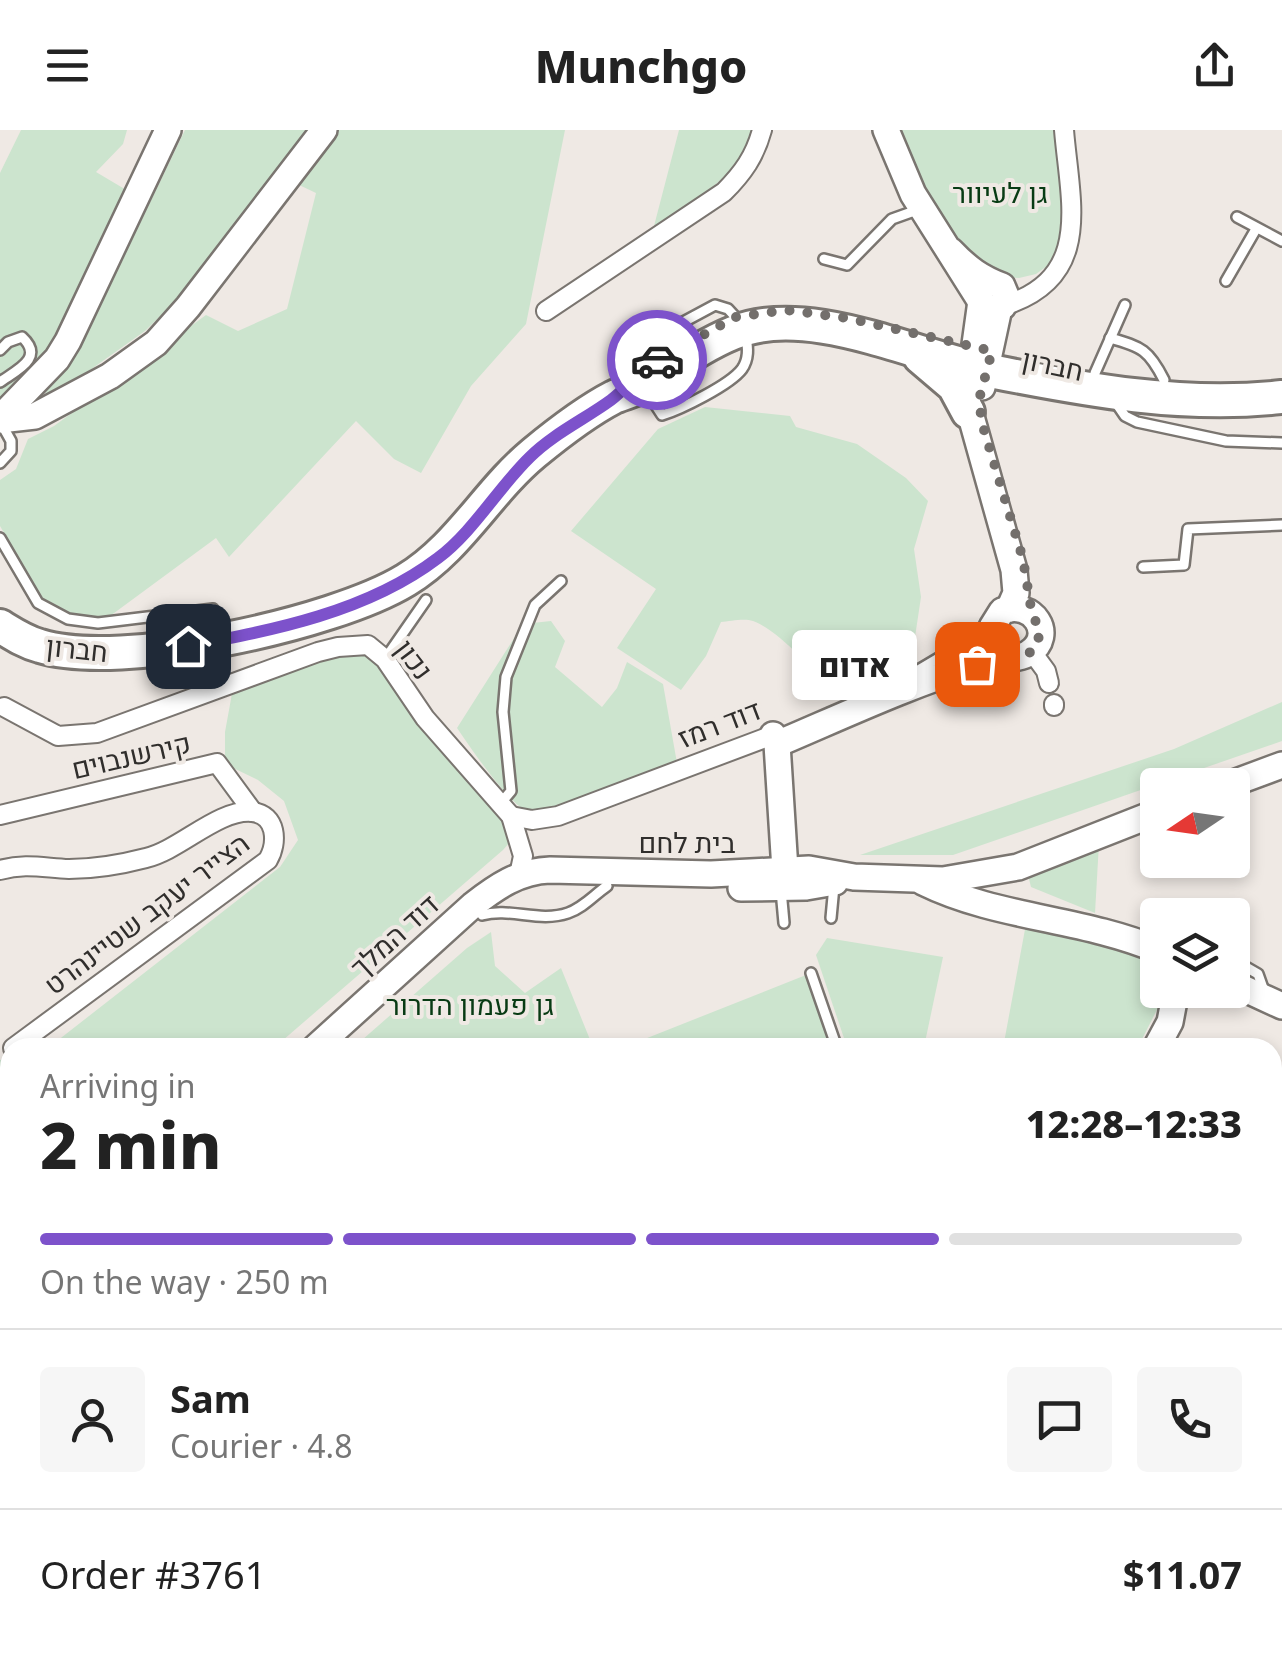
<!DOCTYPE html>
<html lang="en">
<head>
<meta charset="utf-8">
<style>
  :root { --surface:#fff; --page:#f6f6f6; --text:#222; --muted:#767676; --line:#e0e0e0; --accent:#7d52cb }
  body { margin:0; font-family:"Noto Sans",Heebo,sans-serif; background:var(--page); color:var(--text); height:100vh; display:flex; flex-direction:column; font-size:38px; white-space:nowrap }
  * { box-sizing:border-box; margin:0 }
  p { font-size:32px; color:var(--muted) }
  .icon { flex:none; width:55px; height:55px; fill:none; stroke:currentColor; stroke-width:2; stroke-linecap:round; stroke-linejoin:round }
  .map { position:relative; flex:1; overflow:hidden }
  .sheet { position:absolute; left:0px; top:908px; width:1282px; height:622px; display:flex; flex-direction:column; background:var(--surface); border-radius:30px 30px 0 0; box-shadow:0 5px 15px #0003 }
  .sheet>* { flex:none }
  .needle { width:65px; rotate:257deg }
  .tools { position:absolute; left:1140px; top:638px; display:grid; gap:20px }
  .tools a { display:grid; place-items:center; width:110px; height:110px; border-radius:10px; background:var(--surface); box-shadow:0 5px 15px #0003; font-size:50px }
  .pin { position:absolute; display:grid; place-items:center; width:85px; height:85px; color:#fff; margin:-42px; border-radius:20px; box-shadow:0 5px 15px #0006 }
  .courier { position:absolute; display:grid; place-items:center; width:100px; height:100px; margin:-50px; border:8px solid #7d52cb; border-radius:50%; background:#fff; color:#222; box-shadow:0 2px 12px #0007 }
  .bubble { position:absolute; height:70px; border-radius:10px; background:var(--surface); box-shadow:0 5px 15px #0003; font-size:32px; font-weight:800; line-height:70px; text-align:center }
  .overview em { font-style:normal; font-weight:800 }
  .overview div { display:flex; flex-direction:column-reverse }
  .overview { display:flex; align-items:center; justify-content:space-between; height:170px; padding:0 40px }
  h1 { font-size:65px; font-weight:800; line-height:75px }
  .bar { display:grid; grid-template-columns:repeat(4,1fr); gap:15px 10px; align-content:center; height:120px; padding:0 40px }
  .bar i { height:12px; border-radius:8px; background:var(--line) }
  .bar .selected { background:var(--accent) }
  .bar p { grid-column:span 4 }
  .line { display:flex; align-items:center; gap:25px; padding:0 40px; border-top:2px solid var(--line) }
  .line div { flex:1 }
  .round { display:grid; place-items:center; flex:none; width:105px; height:105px; border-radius:10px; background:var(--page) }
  header { display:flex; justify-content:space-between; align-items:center; height:130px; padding:0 40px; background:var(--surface); font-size:45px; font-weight:800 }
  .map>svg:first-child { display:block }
  .green { fill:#cce4ce }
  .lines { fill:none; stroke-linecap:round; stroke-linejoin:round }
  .lane-casing { stroke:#7a7570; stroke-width:14 }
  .street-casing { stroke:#7a7570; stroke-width:22 }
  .secondary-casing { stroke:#7a7570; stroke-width:30 }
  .highway-casing { stroke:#7a7570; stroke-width:38 }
  .lane { stroke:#fff; stroke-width:9 }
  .street { stroke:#fff; stroke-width:18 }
  .secondary { stroke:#fff; stroke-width:25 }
  .highway { stroke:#fff; stroke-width:32 }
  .done { stroke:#736f6c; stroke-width:10; stroke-dasharray:0 18 }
  .route { stroke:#7d52cb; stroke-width:12 }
  .labels { text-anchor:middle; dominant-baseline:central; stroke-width:8; stroke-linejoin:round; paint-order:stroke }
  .park-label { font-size:28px; fill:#083b14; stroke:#efe9e4 }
  .street-label { font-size:28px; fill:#302e2c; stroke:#efe9e4 }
</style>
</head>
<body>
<header><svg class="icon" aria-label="menu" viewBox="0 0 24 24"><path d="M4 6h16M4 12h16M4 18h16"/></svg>Munchgo<svg class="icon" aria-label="share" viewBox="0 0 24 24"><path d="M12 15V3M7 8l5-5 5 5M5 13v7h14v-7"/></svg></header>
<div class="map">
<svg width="1282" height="1529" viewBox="0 0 1282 1529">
  <rect width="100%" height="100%" fill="#efe9e4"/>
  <!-- green -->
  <g class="green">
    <path d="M21 0H127L123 14 96 42 133 64 78 188 0 274V215L3 213 0 211V43Z"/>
    <path d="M185 0H309L182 165 145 201 83 245 42 268 85 207Z"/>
    <path d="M334 0H565L526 194 471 256 421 343 394 329 356 291 229 427 216 408 106 489 62 483 45 472 0 396V350L16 339 28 309 54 296 206 185 238 201 287 179 316 63 297 54Z"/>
    <path d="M679 0H754C739 48 694 70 654 96Z"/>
    <path d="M894 0H1056L1065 93 1054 131 1036 144 1019 148 1007 147 968 125 931 75Z"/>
    <path d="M705 277 790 286 796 297 857 314 906 348 928 371 914 419 921 467 915 507 897 529 828 563C816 540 777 500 753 491 745 488 730 491 721 492L706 526 681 560 617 518 656 459 571 401 658 299Z"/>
    <path d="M551 491 565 511 555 537 602 577 617 558 627 532 663 554 677 633C648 644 554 687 528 681 511 678 468 614 457 598L523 494Z"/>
    <path d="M366 522 386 543 399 568 516 705 503 720 275 917 48 918 280 737 298 710 284 671 258 650 225 634V602L233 558 306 530Z"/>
    <path d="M1282 572V611L953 725H860L1174 619Z"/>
    <path d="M1099 713 1095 783 1031 757 1028 745Z"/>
    <path d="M1026 794 1146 829 1157 839 1158 860H1163L1164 866 1138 917 1003 918Z"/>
    <path d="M491 802 495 836 525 863 561 838 593 917H354L467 818Z"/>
    <path d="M827 808 943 827 924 917H847L816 825Z"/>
    <path d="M806 845 835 917 622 918Z"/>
    <path d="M4 929 10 972V1116L0 1119V930Z"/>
    <path d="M871 1520H1033L1009 1529H876Z"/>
  </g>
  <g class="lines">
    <defs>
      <g id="lane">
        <path d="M1237 87 1282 111"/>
        <path d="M824 129 847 135 892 89 920 79"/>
        <path d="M1226 151 1256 99"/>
        <path d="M1110 208C1142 217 1149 220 1164 250"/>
        <path d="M0 220 8 212 22 207C45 228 17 240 0 252"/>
        <path d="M672 221 674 197 715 175 728 179 740 192"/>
        <path d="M1095 243 1125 175"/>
        <path d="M647 262 662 285C681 279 730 255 742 239 749 229 748 218 746 207"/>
        <path d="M1114 270 1125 286 1137 292 1226 311 1282 313"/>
        <path d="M0 333 11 321V311L2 295"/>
        <path d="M0 408 38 473 68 489 98 493 213 479"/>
        <path d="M1143 437 1184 435 1188 399 1282 395"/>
        <path d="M385 529 426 470"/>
        <path d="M903 549 989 498"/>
        <path d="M500 674 511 661 503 582 506 547 535 475 561 451"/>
        <path d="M781 760 784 793"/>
        <path d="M482 785C510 777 539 793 568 783 583 778 594 765 607 756"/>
        <path d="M831 788 834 756"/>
        <path d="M1232 829 1258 844 1264 861"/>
        <path d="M811 843 837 918"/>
        <path d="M0 1508 10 1506"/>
      </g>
      <g id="street">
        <path d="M1003 176C1094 148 1070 73 1064 0"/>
        <path d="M546 181 724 62C743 43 755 26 762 0"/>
        <path d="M1035 526 1046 541 1049 553"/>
        <path d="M1054 574V576"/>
        <path d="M4 577 58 606 97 603 318 522 338 517 368 515 385 529 425 588 511 686 523 726 519 745"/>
        <path d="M0 685 217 633 253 682"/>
        <path d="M511 686 532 690 558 686 773 605"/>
        <path d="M0 740C25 733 44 738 69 739 92 739 123 734 146 728 180 720 218 679 252 682 277 684 278 713 268 730L13 918"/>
        <path d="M1272 1062 1282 1044"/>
        <path d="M1272 1176 1282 1180"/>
        <path d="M1272 1291 1282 1314"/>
        <path d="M456 1520 458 1529"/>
        <path d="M577 1520 579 1529"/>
        <path d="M865 1520 870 1529"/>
        <path d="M1191 1520 1194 1529"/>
        <path d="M1029 1529 1060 1520"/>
      </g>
      <g id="secondary">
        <path d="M886 0 913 64 983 175 991 179 1003 176 1007 168 1002 156C981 148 968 139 951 121"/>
        <path d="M981 171 967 272 1014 440 1016 463 1009 479"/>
        <path d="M982 257 999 178"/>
        <path d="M0 288 57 229 68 211 168 0"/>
        <path d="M0 290 35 286 110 246 156 213 188 177 324 0"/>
        <path d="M773 605 777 614 785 740 783 753"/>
        <path d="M777 614C843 586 909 555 977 534 992 529 1019 530 1029 523 1056 505 1033 469 1002 481L992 497 994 515 1009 527"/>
        <path d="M1228 655 1282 635"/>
        <path d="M923 752C996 788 1082 788 1158 820"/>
        <path d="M741 758 806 757 835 752"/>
        <path d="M1232 853 1282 876"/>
        <path d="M315 918 473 775C496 757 519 741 550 740L711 744 809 739 854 747 943 750 1018 737 1158 682"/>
        <path d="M1156 918 1170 892 1176 860"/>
        <path d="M1272 1003 1282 986"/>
        <path d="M0 1132 10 1129"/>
        <path d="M0 1152 10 1151"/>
        <path d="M0 1268 10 1243"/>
        <path d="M0 1443 10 1446"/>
        <path d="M0 1470 10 1473"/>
        <path d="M156 1520 213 1527 265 1520"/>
        <path d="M291 1520 293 1529"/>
        <path d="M312 1520 313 1529"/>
        <path d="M1077 1520 1080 1529"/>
      </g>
      <g id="highway">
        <path d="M920 227 954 256 968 282"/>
        <path d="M0 496C13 504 25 512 40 516 121 541 334 494 406 450 459 418 487 362 534 323 557 304 587 281 614 267 623 263 633 261 642 256 672 238 701 216 733 203 808 172 914 226 990 241 1086 260 1184 278 1282 267"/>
      </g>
    </defs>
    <!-- lane casing -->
    <use href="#lane" class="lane-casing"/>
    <!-- street casing -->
    <use href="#street" class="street-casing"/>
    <!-- secondary casing -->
    <use href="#secondary" class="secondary-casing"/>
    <!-- highway casing -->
    <use href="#highway" class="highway-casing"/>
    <!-- lane -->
    <use href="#lane" class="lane"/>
    <!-- street -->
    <use href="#street" class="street"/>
    <!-- secondary -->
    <use href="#secondary" class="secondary"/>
    <!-- highway -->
    <use href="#highway" class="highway"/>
  </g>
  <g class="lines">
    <!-- done -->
    <path class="done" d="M657 230 736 187 786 180 847 188 992 221 980 266 981 290 1023 429 1032 484 1040 500 1037 516 1028 524 977 534"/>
    <!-- route -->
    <path class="route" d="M188 516C274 500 367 482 438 428 473 402 498 358 530 327 553 304 585 289 611 270 628 257 636 243 657 230"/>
  </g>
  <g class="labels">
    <!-- park labels -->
    <g class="park-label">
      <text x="1000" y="62">גן לעיוור</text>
      <text x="470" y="874">גן פעמון הדרור</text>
    </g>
    <!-- street labels -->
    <g class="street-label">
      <text transform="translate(1053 234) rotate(12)">חברון</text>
      <text transform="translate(77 518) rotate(6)">חברון</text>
      <text transform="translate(415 529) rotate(53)">נכון</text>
      <text transform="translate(719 593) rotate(-21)">דוד רמז</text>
      <text transform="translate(131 625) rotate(-13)">קירשנבוים</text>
      <text x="687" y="712">בית לחם</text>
      <text transform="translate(146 783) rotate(-37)">הצייר יעקב שטיינהרט</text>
      <text transform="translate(394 805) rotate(-42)">דוד המלך</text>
    </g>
  </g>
</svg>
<div class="tools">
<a><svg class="needle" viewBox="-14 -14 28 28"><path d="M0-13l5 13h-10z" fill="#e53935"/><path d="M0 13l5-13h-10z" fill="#767676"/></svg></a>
<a><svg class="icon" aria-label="layers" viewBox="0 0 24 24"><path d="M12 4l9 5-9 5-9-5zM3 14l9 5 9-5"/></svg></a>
</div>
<div class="pin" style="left:977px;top:534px;background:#ea580c"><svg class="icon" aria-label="bag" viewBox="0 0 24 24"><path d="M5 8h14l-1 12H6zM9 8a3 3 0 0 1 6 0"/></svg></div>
<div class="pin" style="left:188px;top:516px;background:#1f2937"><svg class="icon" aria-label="home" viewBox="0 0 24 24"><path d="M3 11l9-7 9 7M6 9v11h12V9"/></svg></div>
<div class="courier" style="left:657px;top:230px"><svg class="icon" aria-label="car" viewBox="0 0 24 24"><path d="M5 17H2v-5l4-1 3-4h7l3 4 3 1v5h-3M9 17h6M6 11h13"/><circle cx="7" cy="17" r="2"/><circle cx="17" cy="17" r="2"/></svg></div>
<div class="bubble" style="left:792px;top:500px;width:125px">אדום</div>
<section class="sheet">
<div class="overview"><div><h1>2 min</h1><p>Arriving in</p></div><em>12:28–12:33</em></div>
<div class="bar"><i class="selected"></i><i class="selected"></i><i class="selected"></i><i></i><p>On the way · 250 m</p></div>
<div class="line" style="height:180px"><a class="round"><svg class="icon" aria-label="person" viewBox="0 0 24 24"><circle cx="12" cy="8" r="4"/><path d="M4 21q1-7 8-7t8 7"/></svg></a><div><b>Sam</b><p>Courier · 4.8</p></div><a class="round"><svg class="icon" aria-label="chat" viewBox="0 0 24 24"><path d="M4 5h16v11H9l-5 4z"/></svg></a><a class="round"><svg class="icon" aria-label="phone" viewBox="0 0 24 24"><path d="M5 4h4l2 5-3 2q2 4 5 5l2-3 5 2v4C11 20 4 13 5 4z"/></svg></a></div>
<div class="line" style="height:130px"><div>Order #3761</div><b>$11.07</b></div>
</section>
</div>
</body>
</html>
